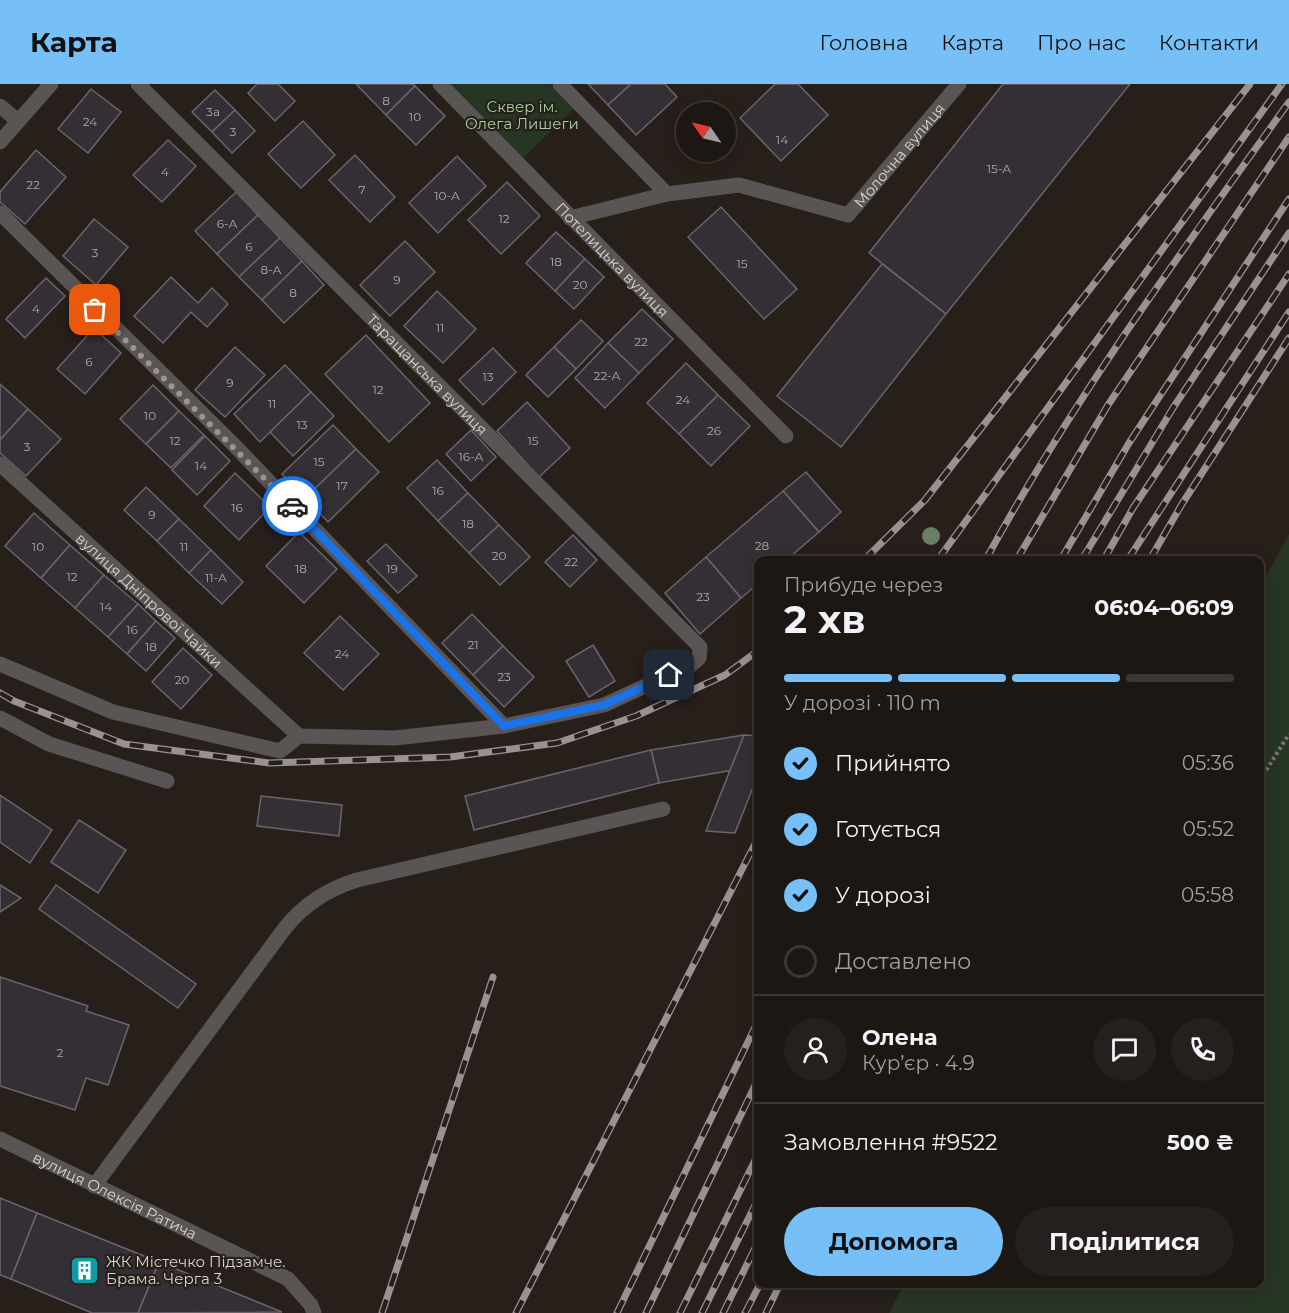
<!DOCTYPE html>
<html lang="uk">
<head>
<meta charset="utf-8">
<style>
  :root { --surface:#1d1714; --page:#25201d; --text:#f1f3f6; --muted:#a09fa0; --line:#3b3634; --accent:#76c0f7 }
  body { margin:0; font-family:Montserrat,sans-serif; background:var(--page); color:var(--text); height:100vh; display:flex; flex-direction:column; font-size:22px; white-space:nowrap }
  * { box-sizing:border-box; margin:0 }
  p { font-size:20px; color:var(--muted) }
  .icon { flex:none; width:33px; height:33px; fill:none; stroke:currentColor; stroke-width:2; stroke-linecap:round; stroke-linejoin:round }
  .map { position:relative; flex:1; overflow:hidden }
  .sheet { position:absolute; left:754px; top:472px; width:510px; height:732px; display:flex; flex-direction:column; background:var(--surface); border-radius:12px; box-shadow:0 3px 15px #0003,0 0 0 2px var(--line) }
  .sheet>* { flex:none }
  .needle { width:39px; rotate:304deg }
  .controls { position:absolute; left:676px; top:18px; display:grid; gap:12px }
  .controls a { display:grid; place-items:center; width:60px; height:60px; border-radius:50%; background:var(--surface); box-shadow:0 3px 15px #0003,0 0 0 2px var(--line); font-size:30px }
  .pin { position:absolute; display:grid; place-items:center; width:51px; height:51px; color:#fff; margin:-26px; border-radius:12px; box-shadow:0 3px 9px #0006 }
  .courier { position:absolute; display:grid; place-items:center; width:60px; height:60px; margin:-30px; border:4px solid #1a73e8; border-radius:50%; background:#fff; color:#222; box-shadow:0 2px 8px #0007 }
  .summary em { font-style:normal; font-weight:700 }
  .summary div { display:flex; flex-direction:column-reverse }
  .summary { display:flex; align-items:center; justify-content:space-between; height:102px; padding:0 30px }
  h1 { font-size:39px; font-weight:700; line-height:45px }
  .bar { display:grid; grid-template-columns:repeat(4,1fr); gap:9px 6px; align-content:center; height:72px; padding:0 30px }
  .bar i { height:8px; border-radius:4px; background:var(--line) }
  .bar .on { background:var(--accent) }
  .bar p { grid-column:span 4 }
  .line { display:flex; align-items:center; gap:15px; padding:0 30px; border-top:2px solid var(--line) }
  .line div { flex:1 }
  .round { display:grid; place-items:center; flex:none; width:63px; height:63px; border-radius:32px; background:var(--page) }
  ol { padding:0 30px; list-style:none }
  li { display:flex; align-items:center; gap:18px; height:66px }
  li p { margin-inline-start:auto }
  li .icon { padding:6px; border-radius:50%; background:var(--accent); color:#111; stroke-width:4 }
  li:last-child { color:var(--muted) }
  li i { width:33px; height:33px; border:3px solid var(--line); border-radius:50% }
  .button { display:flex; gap:12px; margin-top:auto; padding:12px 30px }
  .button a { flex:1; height:69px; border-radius:36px; background:var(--accent); color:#111; font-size:24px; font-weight:700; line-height:69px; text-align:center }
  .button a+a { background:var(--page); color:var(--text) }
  header { display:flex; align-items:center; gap:36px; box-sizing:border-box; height:84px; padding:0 30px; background:var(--accent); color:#111 }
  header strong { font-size:28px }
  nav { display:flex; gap:33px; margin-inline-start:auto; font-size:21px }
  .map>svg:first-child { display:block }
  .green { fill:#273525 }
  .building { fill:#342e35; stroke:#6b646d; stroke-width:1.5 }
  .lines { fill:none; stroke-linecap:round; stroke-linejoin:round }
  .path { stroke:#79726e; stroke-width:4; stroke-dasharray:3 3; stroke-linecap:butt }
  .service { stroke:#5a5555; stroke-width:15 }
  .minor { stroke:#5a5555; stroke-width:15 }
  .tertiary { stroke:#5a5555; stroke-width:15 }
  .rail-casing { stroke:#99938f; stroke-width:7 }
  .rail { stroke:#271f1a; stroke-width:4.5; stroke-dasharray:14; stroke-linecap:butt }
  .tree { fill:#6c7f64 }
  .done { stroke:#9b9591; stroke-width:6; stroke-dasharray:0 10.8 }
  .route { stroke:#1a73e8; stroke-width:8 }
  .labels { text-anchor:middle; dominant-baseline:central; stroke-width:4.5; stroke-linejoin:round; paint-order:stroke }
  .number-label { font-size:12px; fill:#b0aaaa }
  .park-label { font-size:15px; fill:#a5cda1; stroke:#271f1a }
  .street-label { font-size:15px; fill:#dad4d1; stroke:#271f1a }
  .poi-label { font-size:15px; fill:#dad4d1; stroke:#271f1a; text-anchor:start }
</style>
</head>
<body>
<header>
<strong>Карта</strong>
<nav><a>Головна</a><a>Карта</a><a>Про нас</a><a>Контакти</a></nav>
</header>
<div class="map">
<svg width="1289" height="1229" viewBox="0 0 1289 1229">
  <rect width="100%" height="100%" fill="#271f1a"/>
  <!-- green -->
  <g class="green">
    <path d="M448 0H550L574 25 522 75Z"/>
    <path d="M1289 450V1229H889L904 1200H1260V503Z"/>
  </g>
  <!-- building -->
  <g class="building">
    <path d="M257 0H278L295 17 275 37 248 9Z"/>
    <path d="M356 0H413L415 2 386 31Z"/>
    <path d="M588 0H631L608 21Z"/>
    <path d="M631 0H665L677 13 636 51 608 21Z"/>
    <path d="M775 0H798L828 31 781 77 740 34Z"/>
    <path d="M1003 0H1130L946 230 869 169Z"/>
    <path d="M415 2 445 32 416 61 386 31Z"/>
    <path d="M91 5 121 28 88 69 58 45Z"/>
    <path d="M215 6 235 26 212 48 192 28Z"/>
    <path d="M235 26 255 47 232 69 212 48Z"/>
    <path d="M303 37 335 71 301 104 268 70Z"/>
    <path d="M168 56 196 82 162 118 133 91Z"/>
    <path d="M36 66 66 93 25 140 0 118V108Z"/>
    <path d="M355 71 395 113 370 138 329 96Z"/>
    <path d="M457 72 486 102 438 149 409 119Z"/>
    <path d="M507 98 540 132 501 170 468 136Z"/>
    <path d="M236 108 258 131 217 170 195 147Z"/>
    <path d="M721 123 797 205 764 235 688 153Z"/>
    <path d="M258 131 280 154 239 193 217 170Z"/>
    <path d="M94 135 128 163 96 201 63 172Z"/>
    <path d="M556 148 585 175 555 207 526 179Z"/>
    <path d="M280 154 302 177 262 216 239 193Z"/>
    <path d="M405 157 435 188 390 232 360 201Z"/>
    <path d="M585 175 604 193 574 225 555 207Z"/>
    <path d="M302 177 324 201 284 239 262 216Z"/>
    <path d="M882 180 946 230 841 363 777 312Z"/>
    <path d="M171 193 198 219 212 204 228 220 207 243 191 228 163 259 134 232Z"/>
    <path d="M46 194 65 212 25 254 6 235Z"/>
    <path d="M437 207 476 245 443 279 404 242Z"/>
    <path d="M642 225 673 255 639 289 608 259Z"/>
    <path d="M581 236 603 257 576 285 554 263Z"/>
    <path d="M94 244 121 269 85 310 57 285Z"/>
    <path d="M366 251 430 319 389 358 325 290Z"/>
    <path d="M608 259 639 289 605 324 575 294Z"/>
    <path d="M235 263 265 291 225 333 195 306Z"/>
    <path d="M554 263 576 285 548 313 526 291Z"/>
    <path d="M493 264 516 288 483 321 459 296Z"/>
    <path d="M686 279 718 311 679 350 647 319Z"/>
    <path d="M285 281 311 308 260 358 234 330Z"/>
    <path d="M0 300 28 325 0 356Z"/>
    <path d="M153 301 179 327 146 360 120 335Z"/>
    <path d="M311 308 334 332 293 372 270 348Z"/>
    <path d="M718 311 750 342 711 382 679 350Z"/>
    <path d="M527 318 570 364 539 393 497 347Z"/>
    <path d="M28 325 61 355 26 392 0 369V356Z"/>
    <path d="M179 327 204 351 171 384 146 360Z"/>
    <path d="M333 341 356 365 305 414 282 390Z"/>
    <path d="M471 346 496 373 471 397 446 370Z"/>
    <path d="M205 352 230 377 197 411 172 386Z"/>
    <path d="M356 365 379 388 328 438 305 414Z"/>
    <path d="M437 376 468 409 438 437 407 404Z"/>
    <path d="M806 388 841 428 819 448 783 407Z"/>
    <path d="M235 389 270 423 239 456 204 422Z"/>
    <path d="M146 403 179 435 157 457 124 426Z"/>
    <path d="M783 407 819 448 785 477H759V499L741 514 706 473Z"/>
    <path d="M468 409 499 441 469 469 438 437Z"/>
    <path d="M34 429 70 461 41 494 5 462Z"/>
    <path d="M179 435 211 466 189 489 157 457Z"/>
    <path d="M499 441 530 473 500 501 469 469Z"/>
    <path d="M299 448 337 485 304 519 266 482Z"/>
    <path d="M573 451 597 476 570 503 545 478Z"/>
    <path d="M386 460 417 492 398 509 367 477Z"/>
    <path d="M70 461 104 491 75 524 41 494Z"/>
    <path d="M211 466 243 498 222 520 189 489Z"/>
    <path d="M706 473 741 514 700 550 665 509Z"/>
    <path d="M104 491 138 520 108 553 75 524Z"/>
    <path d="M138 520 156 537 127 570 108 553Z"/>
    <path d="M472 530 503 562 473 591 442 559Z"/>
    <path d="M340 532 379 570 343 606 304 569Z"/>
    <path d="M156 537 175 554 146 587 127 570Z"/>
    <path d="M593 561 615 597 589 613 566 577Z"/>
    <path d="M503 562 534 593 504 623 473 591Z"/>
    <path d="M183 564 212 591 181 625 152 598Z"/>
    <path d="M744 651 733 686 659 699 651 666Z"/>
    <path d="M744 651 759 652V688L735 749 706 747Z"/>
    <path d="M651 666 659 699 474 746 465 712Z"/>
    <path d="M0 711 52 746 30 779 0 758Z"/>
    <path d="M261 712 342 721 339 752 257 742Z"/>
    <path d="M79 736 126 766 98 809 51 778Z"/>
    <path d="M0 801 21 814 0 828Z"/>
    <path d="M56 801 196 900 178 924 39 825Z"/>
    <path d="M0 893 88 922 86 927 129 941 108 1001 86 994 75 1026 0 1002Z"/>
    <path d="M0 1114 37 1129 11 1195 0 1191Z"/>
    <path d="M37 1129 159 1178 138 1229H92L11 1195Z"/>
    <path d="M159 1178 282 1228 138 1229Z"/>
  </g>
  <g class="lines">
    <!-- path -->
    <path class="path" d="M1260 696 1289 650"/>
    <!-- service -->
    <g class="service">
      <path id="s1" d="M619 61 667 110 739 101 848 131 959 0"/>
      <path d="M570 134 667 110"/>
      <path d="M94 1102 285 844C304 820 328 805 357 796L663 725"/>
    </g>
    <!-- minor -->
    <g class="minor">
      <path id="s2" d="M138 0 700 563 699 574 691 581 604 621 504 642 395 654 299 652"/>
      <path id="s3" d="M440 0 786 352"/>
      <path d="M560 0 619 61"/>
      <path d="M0 22 18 37"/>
      <path d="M0 129 234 361 504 642"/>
      <path id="s4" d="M0 380 299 652"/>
      <path d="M0 580 113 628 280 667 299 652"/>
      <path d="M0 634 49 660 167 697"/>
      <path id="s5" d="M0 1055 288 1195 311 1221 314 1229"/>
    </g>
    <!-- tertiary -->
    <path class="tertiary" d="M0 58 51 0"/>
    <defs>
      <g id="rail">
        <path d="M863 477 925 416 1250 0"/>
        <path d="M937 477 1282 0"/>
        <path d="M985 477C1073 315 1182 167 1289 18"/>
        <path d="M1016 477 1108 321 1289 53"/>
        <path d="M1060 477 1129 359 1289 115"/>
        <path d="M1081 477 1173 324 1289 149"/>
        <path d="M1103 477 1133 424 1289 190"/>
        <path d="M1127 477 1289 228"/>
        <path d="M1149 477 1182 420 1289 254"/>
        <path d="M0 609 14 617 124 660 269 679 450 673 557 659 636 632 725 591 759 566"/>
        <path d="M382 1229 493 893"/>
        <path d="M516 1229 759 752"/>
        <path d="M617 1229 759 935"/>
        <path d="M646 1229 759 993"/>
        <path d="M680 1229 759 1068"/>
        <path d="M702 1229 759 1113"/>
        <path d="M723 1229 759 1156"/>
        <path d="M745 1229 760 1200"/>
        <path d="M766 1229 780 1200"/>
      </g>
    </defs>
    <!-- rail casing -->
    <use href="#rail" class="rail-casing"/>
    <!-- rail -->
    <use href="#rail" class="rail"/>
  </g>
  <!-- trees -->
  <circle class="tree" cx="931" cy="452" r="9"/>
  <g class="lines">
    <!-- done -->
    <path class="done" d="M95 226 292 422"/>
    <!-- route -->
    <path class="route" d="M292 422 504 642 604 621 669 591"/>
  </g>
  <!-- icons -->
  <defs>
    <symbol id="building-square" viewBox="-11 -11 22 22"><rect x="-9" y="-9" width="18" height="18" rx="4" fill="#0f9aa8" stroke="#271f1a"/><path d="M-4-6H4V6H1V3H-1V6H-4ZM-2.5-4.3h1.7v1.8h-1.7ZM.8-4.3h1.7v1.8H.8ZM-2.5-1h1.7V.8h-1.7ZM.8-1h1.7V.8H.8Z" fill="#fff"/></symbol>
  </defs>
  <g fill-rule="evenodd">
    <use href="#building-square" x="68" y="1170" width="33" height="33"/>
  </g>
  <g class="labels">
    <!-- number labels -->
    <g class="number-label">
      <text x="386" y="16">8</text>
      <text x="213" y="27">3а</text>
      <text x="415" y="32">10</text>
      <text x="90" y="37">24</text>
      <text x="233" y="47">3</text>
      <text x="782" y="55">14</text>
      <text x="999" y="84">15-А</text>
      <text x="165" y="87">4</text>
      <text x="33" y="100">22</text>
      <text x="362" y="105">7</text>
      <text x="447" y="111">10-А</text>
      <text x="504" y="134">12</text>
      <text x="227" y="139">6-А</text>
      <text x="249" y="162">6</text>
      <text x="95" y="168">3</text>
      <text x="556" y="177">18</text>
      <text x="742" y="179">15</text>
      <text x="271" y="185">8-А</text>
      <text x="397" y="195">9</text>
      <text x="580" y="200">20</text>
      <text x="293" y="208">8</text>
      <text x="36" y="224">4</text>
      <text x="440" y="243">11</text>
      <text x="641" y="257">22</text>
      <text x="89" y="277">6</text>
      <text x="607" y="291">22-А</text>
      <text x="488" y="292">13</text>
      <text x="230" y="298">9</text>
      <text x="378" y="305">12</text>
      <text x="683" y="315">24</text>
      <text x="272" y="319">11</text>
      <text x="150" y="331">10</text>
      <text x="302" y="340">13</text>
      <text x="714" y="346">26</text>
      <text x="175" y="356">12</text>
      <text x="533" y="356">15</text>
      <text x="27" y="362">3</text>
      <text x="471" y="372">16-А</text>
      <text x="319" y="377">15</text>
      <text x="201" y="381">14</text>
      <text x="342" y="401">17</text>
      <text x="438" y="406">16</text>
      <text x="237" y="423">16</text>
      <text x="152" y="430">9</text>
      <text x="468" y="439">18</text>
      <text x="762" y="461">28</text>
      <text x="38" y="462">10</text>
      <text x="184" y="462">11</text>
      <text x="499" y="471">20</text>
      <text x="571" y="477">22</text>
      <text x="301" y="484">18</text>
      <text x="392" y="484">19</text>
      <text x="72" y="492">12</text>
      <text x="216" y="493">11-А</text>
      <text x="703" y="512">23</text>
      <text x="106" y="522">14</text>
      <text x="132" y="545">16</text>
      <text x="473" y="560">21</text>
      <text x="151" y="562">18</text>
      <text x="342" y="569">24</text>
      <text x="504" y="592">23</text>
      <text x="182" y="595">20</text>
      <text x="60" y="968">2</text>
    </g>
    <!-- park labels -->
    <g class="park-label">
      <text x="522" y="22">Сквер ім.<tspan x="522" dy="17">Олега Лишеги</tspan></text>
    </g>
    <!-- street labels -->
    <g class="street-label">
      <text stroke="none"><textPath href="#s1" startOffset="333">Молочна вулиця</textPath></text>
      <text stroke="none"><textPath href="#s3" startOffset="246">Потелицька вулиця</textPath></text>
      <text stroke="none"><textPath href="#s2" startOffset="410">Таращанська вулиця</textPath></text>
      <text stroke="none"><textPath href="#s4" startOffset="202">вулиця Дніпрової Чайки</textPath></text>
      <text stroke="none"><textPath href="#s5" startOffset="128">вулиця Олексія Ратича</textPath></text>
    </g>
    <!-- poi labels -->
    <g class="poi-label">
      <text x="106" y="1177">ЖК Містечко Підзамче.<tspan x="106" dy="17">Брама. Черга 3</tspan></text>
    </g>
  </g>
</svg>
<div class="controls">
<a><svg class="needle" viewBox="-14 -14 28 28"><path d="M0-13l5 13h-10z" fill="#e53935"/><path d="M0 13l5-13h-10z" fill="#a09fa0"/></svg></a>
</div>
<div class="pin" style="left:95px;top:226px;background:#ea580c"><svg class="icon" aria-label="bag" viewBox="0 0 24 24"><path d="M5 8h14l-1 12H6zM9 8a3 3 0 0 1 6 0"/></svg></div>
<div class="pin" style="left:669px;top:591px;background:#1f2937"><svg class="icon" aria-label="home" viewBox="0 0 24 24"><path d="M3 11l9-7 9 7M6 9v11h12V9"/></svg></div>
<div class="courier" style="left:292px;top:422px"><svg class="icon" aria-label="car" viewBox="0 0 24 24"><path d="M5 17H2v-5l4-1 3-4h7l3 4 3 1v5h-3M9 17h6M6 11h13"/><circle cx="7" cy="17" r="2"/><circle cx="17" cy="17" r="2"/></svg></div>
<section class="sheet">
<div class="summary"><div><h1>2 хв</h1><p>Прибуде через</p></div><em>06:04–06:09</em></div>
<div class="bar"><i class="on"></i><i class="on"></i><i class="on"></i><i></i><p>У дорозі · 110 m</p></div>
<ol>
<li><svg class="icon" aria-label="check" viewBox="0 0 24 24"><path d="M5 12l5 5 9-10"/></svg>Прийнято<p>05:36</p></li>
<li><svg class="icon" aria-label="check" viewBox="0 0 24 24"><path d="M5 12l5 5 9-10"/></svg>Готується<p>05:52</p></li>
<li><svg class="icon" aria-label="check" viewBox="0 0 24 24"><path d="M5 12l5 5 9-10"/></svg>У дорозі<p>05:58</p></li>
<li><i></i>Доставлено</li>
</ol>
<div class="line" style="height:108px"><a class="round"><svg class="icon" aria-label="person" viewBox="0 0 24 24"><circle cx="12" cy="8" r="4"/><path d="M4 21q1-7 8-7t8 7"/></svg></a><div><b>Олена</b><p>Кур’єр · 4.9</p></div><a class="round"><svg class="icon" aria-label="chat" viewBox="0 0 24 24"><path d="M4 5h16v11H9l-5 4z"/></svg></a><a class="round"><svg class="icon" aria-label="phone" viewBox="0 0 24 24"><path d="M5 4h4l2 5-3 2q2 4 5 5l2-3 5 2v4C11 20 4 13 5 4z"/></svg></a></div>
<div class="line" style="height:78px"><div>Замовлення #9522</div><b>500 ₴</b></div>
<div class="button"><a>Допомога</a><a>Поділитися</a></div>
</section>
</div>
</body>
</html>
